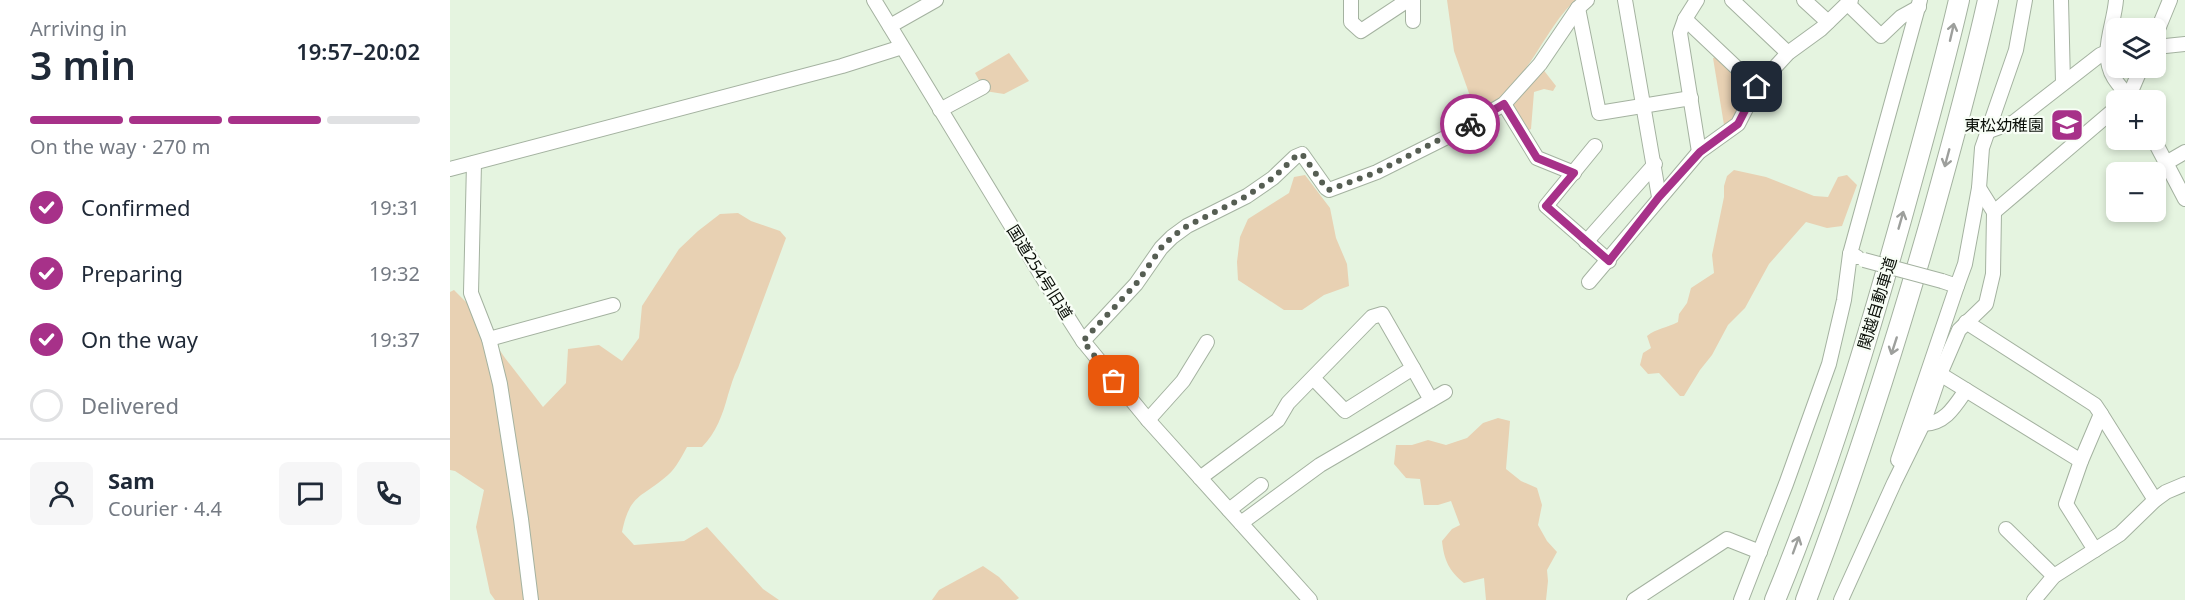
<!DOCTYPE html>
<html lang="en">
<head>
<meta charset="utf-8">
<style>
  :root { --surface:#fff; --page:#f6f6f7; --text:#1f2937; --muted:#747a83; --line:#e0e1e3; --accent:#a73189 }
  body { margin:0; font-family:"Noto Sans","Noto Sans JP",sans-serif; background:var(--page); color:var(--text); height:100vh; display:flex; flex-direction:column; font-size:22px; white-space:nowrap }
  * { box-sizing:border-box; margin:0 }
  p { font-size:20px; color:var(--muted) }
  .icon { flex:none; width:33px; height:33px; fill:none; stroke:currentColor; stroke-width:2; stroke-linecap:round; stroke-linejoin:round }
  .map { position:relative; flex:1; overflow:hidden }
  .details { display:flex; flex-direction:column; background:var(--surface); width:450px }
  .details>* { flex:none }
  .fabs { position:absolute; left:1656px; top:18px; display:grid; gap:12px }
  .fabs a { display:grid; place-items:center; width:60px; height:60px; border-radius:9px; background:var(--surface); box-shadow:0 3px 9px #0003; font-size:30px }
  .pin { position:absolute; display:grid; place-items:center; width:51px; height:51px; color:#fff; margin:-26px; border-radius:12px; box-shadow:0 3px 9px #0006 }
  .courier { position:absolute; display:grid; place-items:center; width:60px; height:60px; margin:-30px; border:4px solid #a73189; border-radius:50%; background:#fff; color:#222; box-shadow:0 2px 8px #0007 }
  .overview em { font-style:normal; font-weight:600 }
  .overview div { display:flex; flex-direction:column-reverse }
  .overview { display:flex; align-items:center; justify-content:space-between; height:102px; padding:0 30px }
  h1 { font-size:39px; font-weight:600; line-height:45px }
  .bar { display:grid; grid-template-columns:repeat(4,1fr); gap:9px 6px; align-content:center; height:72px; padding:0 30px }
  .bar i { height:8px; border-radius:4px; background:var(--line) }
  .bar .on { background:var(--accent) }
  .bar p { grid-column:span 4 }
  .line { display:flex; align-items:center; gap:15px; padding:0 30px; border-top:2px solid var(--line) }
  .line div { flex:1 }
  .round { display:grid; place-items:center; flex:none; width:63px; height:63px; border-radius:9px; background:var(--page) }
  ol { padding:0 30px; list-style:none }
  li { display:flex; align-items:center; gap:18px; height:66px }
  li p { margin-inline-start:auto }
  li .icon { padding:6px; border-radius:50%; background:var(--accent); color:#fff; stroke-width:4 }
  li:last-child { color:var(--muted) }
  li i { width:33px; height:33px; border:3px solid var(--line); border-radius:50% }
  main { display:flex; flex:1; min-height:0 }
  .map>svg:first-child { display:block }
  .green { fill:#e8d1b3 }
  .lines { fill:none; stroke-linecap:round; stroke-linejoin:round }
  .minor-casing { stroke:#a4b2a0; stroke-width:16 }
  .highway-casing { stroke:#a4b2a0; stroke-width:22 }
  .minor { stroke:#fff; stroke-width:14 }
  .highway { stroke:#fff; stroke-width:20 }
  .minor-bridge-casing { stroke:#a4b2a0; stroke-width:16; stroke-linecap:butt }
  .minor-bridge { stroke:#fff; stroke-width:14 }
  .oneway { stroke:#9d9f9c }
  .done { stroke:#565e53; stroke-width:6; stroke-dasharray:0 10.8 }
  .route { stroke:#a73189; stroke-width:8 }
  .labels { text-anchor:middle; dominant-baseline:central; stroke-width:4.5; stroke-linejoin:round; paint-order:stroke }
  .poi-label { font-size:16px; fill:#090e07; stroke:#f8fef6; text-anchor:end }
  .street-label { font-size:16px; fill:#090e07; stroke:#f8fef6 }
</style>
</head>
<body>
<main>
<section class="details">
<div class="overview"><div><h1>3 min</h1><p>Arriving in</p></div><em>19:57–20:02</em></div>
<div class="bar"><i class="on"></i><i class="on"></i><i class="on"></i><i></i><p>On the way · 270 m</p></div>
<ol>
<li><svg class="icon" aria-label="check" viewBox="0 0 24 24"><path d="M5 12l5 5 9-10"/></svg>Confirmed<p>19:31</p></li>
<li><svg class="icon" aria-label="check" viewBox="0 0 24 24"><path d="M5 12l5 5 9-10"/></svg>Preparing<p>19:32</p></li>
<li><svg class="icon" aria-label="check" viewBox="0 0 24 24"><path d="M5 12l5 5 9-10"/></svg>On the way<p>19:37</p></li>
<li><i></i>Delivered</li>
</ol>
<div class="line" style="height:108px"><a class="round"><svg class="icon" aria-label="person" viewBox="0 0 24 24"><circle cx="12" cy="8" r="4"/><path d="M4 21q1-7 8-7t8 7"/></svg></a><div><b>Sam</b><p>Courier · 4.4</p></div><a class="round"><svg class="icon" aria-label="chat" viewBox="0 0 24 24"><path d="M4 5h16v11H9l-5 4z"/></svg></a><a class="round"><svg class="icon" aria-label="phone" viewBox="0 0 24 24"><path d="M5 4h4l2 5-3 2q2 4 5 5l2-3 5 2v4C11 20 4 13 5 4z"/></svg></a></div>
</section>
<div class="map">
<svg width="1735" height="600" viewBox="0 0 1735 600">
  <rect width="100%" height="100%" fill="#e5f4e0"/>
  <!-- green -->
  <g class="green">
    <path d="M997 0H1126C1094 26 1069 104 1025 110L1004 51Z"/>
    <path d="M559 53 579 81 554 94 535 91 525 73Z"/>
    <path d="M1266 57 1299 89 1292 111 1275 131 1263 58Z"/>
    <path d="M1092 68 1106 86 1103 91 1094 89 1084 92 1081 129 1075 132 1060 106Z"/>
    <path d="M1284 170 1316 177 1364 196 1378 197 1388 177 1397 175 1407 185 1392 226 1377 228 1356 222 1319 264 1295 308 1278 325 1262 355 1250 370 1234 396H1230L1209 373 1198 374 1190 365 1193 353 1201 348 1197 336C1207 328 1217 328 1228 322L1229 314 1237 303 1241 288 1264 273 1262 255 1274 197V186L1277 176Z"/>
    <path d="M855 175 880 208 886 238 897 264 899 286 874 295 852 310H834L788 280 787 262 790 237 798 219 839 193 844 177Z"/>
    <path d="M288 213 301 221 330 231 336 238 288 368C283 377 281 386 278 395 273 414 266 433 252 447H237C232 456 226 468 218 475 192 498 180 493 172 532L184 545 234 541 257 527 313 589 329 600H45L40 593 26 527 34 490 5 471 0 470V292L4 290 19 305 55 358 93 407 116 383 118 349 149 345 172 361 189 338 192 306 229 249 248 231 270 214Z"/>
    <path d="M1048 418 1060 421 1056 469 1071 481 1087 488 1092 505 1088 525 1097 541 1107 552 1097 570 1098 581 1096 600H1036L1034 578 1014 583C999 571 994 560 992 541L1002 529 1010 525 1001 501 988 505H974L970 479 956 478 944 464 946 445H962L978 440 996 445 1017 438 1033 423Z"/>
    <path d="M533 566 549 577 569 598 566 600H482L489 590Z"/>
  </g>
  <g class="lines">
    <defs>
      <g id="minor">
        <path d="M424 0 596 283 633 341 698 420 860 600"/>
        <path d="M901 0V22L911 31 958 0"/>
        <path d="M963 0V21"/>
        <path d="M1175 0 1209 197"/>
        <path d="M1247 0 1235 19 1230 33 1249 152"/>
        <path d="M1282 0 1338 53"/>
        <path d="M1354 0 1378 22"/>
        <path d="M1611 0 1613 83"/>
        <path d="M1666 0C1664 26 1649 53 1664 78 1669 86 1676 93 1681 100"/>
        <path d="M1398 4 1431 36 1451 17 1469 7"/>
        <path d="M1128 8 1149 113 1241 98"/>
        <path d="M1235 19 1307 87"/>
        <path d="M440 26 486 0"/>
        <path d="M1706 34 1720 0"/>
        <path d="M1706 47 1735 44"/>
        <path d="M1675 100 1679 96 1691 68"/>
        <path d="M1054 104 1087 158 1124 173"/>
        <path d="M490 110 533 87"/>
        <path d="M1539 131 1564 122 1650 55 1666 48"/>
        <path d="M1704 140 1735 199"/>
        <path d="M1145 146 1096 206 1159 261"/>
        <path d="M24 163 21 293 39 339 50 384 71 519 81 600"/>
        <path d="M1716 163 1735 152"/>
        <path d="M0 169 392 66 452 47"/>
        <path d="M1544 212 1666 108"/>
        <path d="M1136 242 1205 164"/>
        <path d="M1407 257 1400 254 1470 0"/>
        <path d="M1492 281 1507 286 1515 264 1529 188 1532 148 1566 50 1575 0"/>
        <path d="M1139 282 1249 152 1288 124 1307 87 1338 53 1371 29 1401 0"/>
        <path d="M1516 322 1645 405 1651 414 1631 461 1616 504 1645 550"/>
        <path d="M39 339 163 305"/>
        <path d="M633 341 686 284 711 248 722 237 737 226 797 196 823 178 845 157 852 154 876 188 879 190 927 172 999 136 1054 104 1090 64 1128 8 1137 0"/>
        <path d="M963 368 981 400"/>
        <path d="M1490 374 1631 461"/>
        <path d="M1651 414 1705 500"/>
        <path d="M698 420 733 381 757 342"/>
        <path d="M1473 424C1495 424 1505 406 1516 390"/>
        <path d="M1448 460 1507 286"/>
        <path d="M750 478 828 420 838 403 922 317 932 314 963 368 895 411 864 379"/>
        <path d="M779 510 811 485"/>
        <path d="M791 523 870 465 995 392"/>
        <path d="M1556 529 1604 576"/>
        <path d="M1184 600 1277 539 1310 552"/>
        <path d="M1291 600 1336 484 1379 364 1394 300 1400 254"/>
        <path d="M1391 600 1444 483 1473 424 1490 374 1509 330 1536 304 1543 274 1544 212 1529 188"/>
        <path d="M1584 600 1604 576 1670 534 1705 500 1716 492 1735 484"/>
      </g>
      <g id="highway">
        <path d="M1325 600C1376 477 1415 348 1451 220 1471 147 1492 74 1509 0"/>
        <path d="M1356 600C1404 474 1445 346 1482 216 1502 144 1522 72 1538 0"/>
      </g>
    </defs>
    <!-- minor casing -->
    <use href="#minor" class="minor-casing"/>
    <!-- highway casing -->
    <use href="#highway" class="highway-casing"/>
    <!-- minor -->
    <use href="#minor" class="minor"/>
    <!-- highway -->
    <use href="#highway" class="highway"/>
    <defs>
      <path id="minor-bridge" d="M1414 260 1492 281"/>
    </defs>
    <!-- minor-bridge casing -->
    <use href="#minor-bridge" class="minor-bridge-casing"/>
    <!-- minor-bridge -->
    <use href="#minor-bridge" class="minor-bridge"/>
  </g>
  <!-- one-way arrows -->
  <defs><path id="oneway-shaft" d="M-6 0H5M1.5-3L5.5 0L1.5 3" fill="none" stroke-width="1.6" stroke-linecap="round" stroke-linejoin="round" transform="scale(1.5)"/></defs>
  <g class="oneway">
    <use href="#oneway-shaft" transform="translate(1502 32) rotate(-77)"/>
    <use href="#oneway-shaft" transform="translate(1497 158) rotate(105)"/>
    <use href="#oneway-shaft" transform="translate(1451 220) rotate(-74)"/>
    <use href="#oneway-shaft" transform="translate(1444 346) rotate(108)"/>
    <use href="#oneway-shaft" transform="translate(1346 545) rotate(-70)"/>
  </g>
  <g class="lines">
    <!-- done -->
    <path class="done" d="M664 381 633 341 686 284 711 248 722 237 737 226 797 196 823 178 845 157 852 154 876 188 879 190 927 172 1020 124"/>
    <!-- route -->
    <path class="route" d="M1020 124 1054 104 1087 158 1124 173 1096 206 1159 261 1209 197 1250 152 1288 124 1307 87"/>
  </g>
  <!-- icons -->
  <defs>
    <symbol id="school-square" viewBox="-11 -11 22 22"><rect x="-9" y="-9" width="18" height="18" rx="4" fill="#a73189" stroke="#f8fef6"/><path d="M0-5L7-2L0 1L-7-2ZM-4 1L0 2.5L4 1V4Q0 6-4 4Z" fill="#fff"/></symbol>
  </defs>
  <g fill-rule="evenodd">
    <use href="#school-square" x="1598" y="106" width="38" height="38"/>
  </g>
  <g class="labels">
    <!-- poi labels -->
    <g class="poi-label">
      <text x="1594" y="125">東松幼稚園</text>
    </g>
    <!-- street labels -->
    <g class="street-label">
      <text transform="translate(590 272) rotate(58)">国道254号旧道</text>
      <text transform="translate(1427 303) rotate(-73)">関越自動車道</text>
    </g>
  </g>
</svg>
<div class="fabs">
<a><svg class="icon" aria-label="layers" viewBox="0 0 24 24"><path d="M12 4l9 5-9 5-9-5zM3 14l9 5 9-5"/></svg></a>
<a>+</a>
<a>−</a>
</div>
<div class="pin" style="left:664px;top:381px;background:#ea580c"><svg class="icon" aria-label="bag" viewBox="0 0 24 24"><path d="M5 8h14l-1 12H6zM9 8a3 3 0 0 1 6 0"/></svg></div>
<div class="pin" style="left:1307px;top:87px;background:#1f2937"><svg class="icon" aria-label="home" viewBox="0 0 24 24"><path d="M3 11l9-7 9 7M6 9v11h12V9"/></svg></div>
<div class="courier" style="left:1020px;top:124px"><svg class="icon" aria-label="bike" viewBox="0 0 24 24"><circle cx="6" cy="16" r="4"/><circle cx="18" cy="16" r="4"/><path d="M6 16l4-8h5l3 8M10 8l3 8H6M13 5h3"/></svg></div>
</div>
</main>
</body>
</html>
